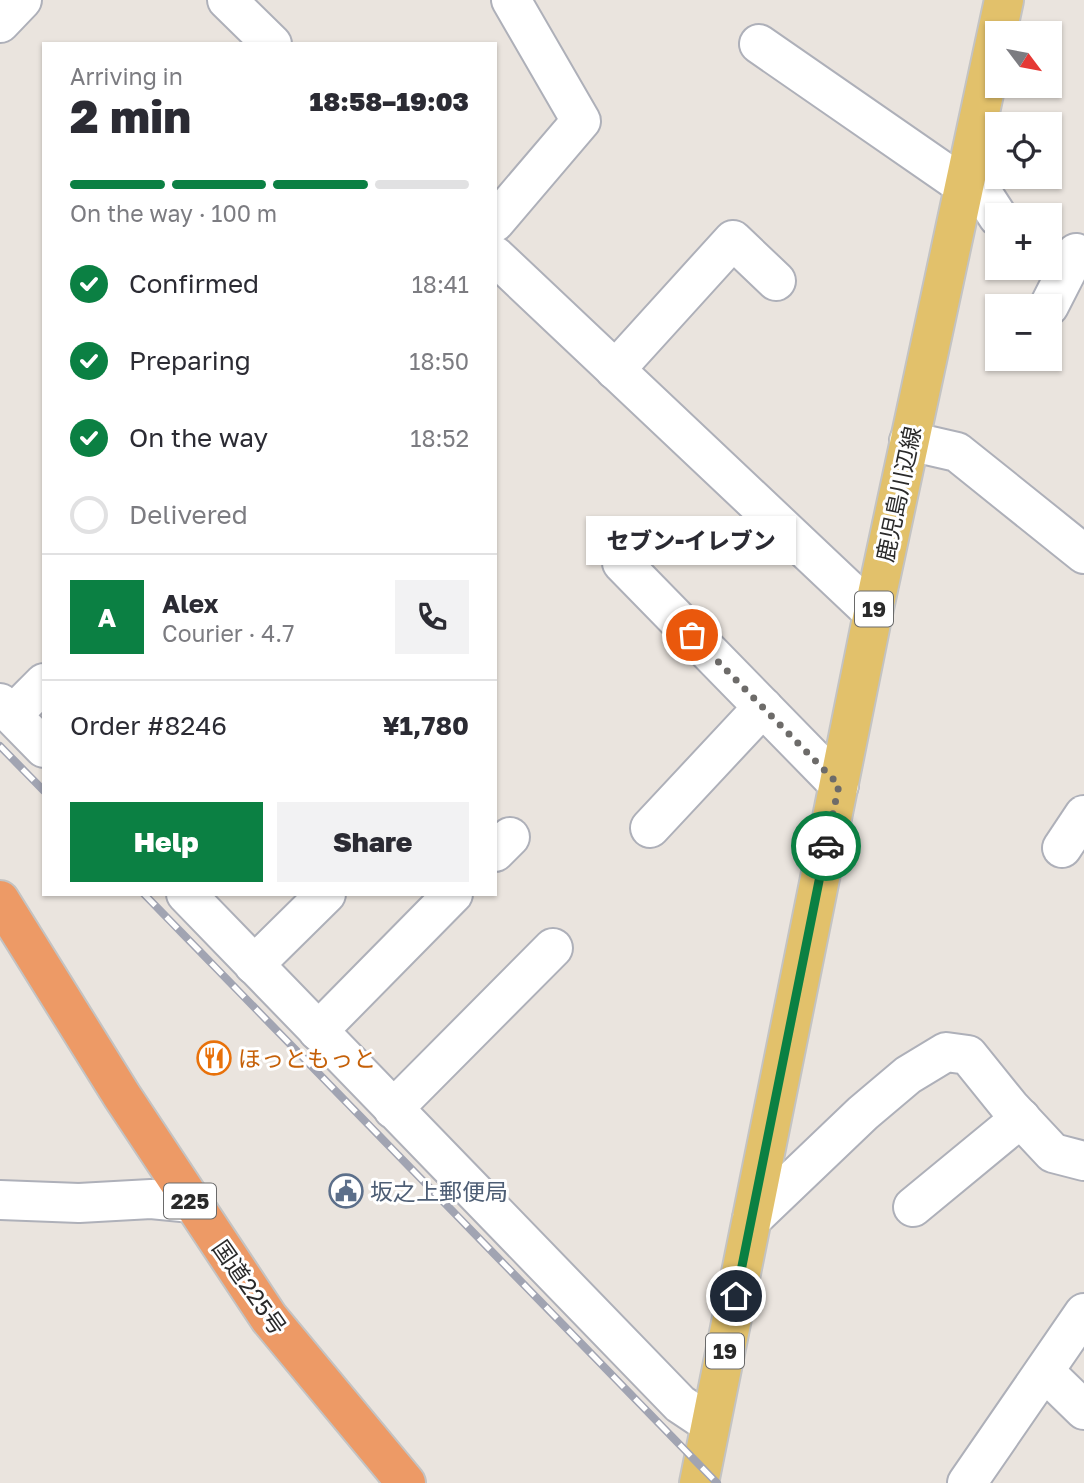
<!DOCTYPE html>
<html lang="en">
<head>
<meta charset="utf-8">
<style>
  :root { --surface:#fff; --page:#f2f2f3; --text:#2b2b33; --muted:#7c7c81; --line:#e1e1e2; --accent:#0b8043 }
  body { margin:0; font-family:"Golos Text","Noto Sans JP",sans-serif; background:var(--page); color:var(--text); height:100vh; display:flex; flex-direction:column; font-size:26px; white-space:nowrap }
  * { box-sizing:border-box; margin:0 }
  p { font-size:23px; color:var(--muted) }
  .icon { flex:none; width:38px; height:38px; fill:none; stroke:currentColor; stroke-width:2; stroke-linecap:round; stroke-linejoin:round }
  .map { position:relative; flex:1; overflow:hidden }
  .drawer { position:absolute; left:42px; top:42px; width:455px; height:854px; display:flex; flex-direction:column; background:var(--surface); border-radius:0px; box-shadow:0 2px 5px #0004 }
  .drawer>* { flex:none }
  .needle { width:46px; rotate:122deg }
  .fabs { position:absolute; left:985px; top:21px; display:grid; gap:14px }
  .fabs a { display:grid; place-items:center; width:77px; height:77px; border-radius:0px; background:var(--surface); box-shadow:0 2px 5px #0004; font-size:35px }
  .pin { position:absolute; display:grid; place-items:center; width:60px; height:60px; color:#fff; margin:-30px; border:4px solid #fff; border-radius:50%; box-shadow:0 2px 7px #0007 }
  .courier { position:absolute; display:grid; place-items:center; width:70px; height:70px; margin:-35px; border:5px solid #0b8043; border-radius:50%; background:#fff; color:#222; box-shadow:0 2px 9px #0007 }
  .bubble { position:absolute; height:49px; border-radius:0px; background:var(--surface); box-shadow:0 2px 5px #0004; font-size:23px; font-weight:800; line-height:49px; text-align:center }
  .headline em { font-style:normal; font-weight:800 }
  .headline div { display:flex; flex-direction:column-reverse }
  .headline { display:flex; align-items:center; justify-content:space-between; height:119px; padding:0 28px }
  h1 { font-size:46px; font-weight:800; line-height:52px }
  .bar { display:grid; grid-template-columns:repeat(4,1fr); gap:10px 7px; align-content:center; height:84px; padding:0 28px }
  .bar i { height:9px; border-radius:5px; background:var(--line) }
  .bar .current { background:var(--accent) }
  .bar p { grid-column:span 4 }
  .line { display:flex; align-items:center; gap:18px; padding:0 28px; border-top:2px solid var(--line) }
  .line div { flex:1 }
  .round { display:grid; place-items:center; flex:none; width:74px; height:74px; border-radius:0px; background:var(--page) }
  ol { padding:0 28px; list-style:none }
  li { display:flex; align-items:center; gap:21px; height:77px }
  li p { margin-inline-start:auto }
  li .icon { padding:7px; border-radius:50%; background:var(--accent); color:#fff; stroke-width:4 }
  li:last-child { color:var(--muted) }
  li i { width:38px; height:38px; border:4px solid var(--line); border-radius:50% }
  .action { display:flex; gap:14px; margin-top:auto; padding:14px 28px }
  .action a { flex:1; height:80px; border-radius:0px; background:var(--accent); color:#fff; font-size:28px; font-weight:800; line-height:80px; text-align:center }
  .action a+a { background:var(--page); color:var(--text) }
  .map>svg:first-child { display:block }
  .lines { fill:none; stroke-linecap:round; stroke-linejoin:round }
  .minor-casing { stroke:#aeb0b9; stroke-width:42 }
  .major-casing { stroke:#c3c3c3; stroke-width:42 }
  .highway-casing { stroke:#c3c3c3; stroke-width:42 }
  .minor { stroke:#fff; stroke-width:38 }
  .major { stroke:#e2c16b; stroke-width:38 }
  .highway { stroke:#ed9a66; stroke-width:38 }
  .rail-casing { stroke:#a1a4b2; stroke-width:8 }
  .rail { stroke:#fff; stroke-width:5; stroke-dasharray:16; stroke-linecap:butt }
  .done { stroke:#6d6b69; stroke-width:7; stroke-dasharray:0 12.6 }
  .route { stroke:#0b8043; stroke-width:9 }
  .labels { text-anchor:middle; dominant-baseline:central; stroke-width:6; stroke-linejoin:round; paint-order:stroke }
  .shield { fill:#fff; stroke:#6a6a6a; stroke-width:2 }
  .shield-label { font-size:21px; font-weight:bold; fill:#2a2a2a }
  .street-label { font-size:23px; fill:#2a2a2a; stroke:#fff }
  .food-label { font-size:23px; fill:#c56008; stroke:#fff; text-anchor:start }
  .service-label { font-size:23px; fill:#4e5e75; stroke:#fff; text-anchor:start }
</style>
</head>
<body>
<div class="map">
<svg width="1084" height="1483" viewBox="0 0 1084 1483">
  <rect width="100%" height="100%" fill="#eae4de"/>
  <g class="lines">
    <defs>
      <g id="minor">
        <path d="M227 0 272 44"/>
        <path d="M0 23 22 0"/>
        <path d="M759 44 964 186 985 197 998 217"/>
        <path d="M495 222 581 121 511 0"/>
        <path d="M495 256 873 613"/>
        <path d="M1049 306 1076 253"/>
        <path d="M615 370 733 240 776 281"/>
        <path d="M909 441 957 452 1084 554"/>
        <path d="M622 563 839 785"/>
        <path d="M0 703 44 748"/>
        <path d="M12 715 44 683"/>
        <path d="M650 828 763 707"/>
        <path d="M1062 848 1084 815"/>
        <path d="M495 852 510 837"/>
        <path d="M186 894 680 1404 710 1424"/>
        <path d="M254 965 326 894"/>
        <path d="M318 1031 453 894"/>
        <path d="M393 1109 553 948"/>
        <path d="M0 1200 79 1203 151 1199 192 1203"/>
        <path d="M913 1207 1021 1118"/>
        <path d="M752 1219 863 1113 908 1075 946 1052 968 1055 1010 1107 1053 1153 1084 1161"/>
        <path d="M1045 1372 1084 1410"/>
        <path d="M967 1483 1084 1313"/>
      </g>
      <path id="major" d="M699 1483 873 613 1004 0"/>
      <path id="highway" d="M0 900 122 1096 269 1318 406 1483"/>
    </defs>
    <!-- minor casing -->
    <use href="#minor" class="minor-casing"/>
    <!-- major casing -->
    <use href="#major" class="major-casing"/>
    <!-- highway casing -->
    <use href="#highway" class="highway-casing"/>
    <!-- minor -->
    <use href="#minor" class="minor"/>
    <!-- major -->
    <use href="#major" class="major"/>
    <!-- highway -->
    <use href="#highway" class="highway"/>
    <defs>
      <g id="rail">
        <path d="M0 746 44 791"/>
        <path d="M144 894 717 1483"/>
      </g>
    </defs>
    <!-- rail casing -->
    <use href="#rail" class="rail-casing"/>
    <!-- rail -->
    <use href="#rail" class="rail"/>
  </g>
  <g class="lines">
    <!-- done -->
    <path class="done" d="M692 635 839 785 826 846"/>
    <!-- route -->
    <path class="route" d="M736 1296 826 846"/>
  </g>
  <!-- icons -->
  <defs>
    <symbol id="restaurant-ring" viewBox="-11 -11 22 22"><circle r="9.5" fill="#fff" stroke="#e8710a" stroke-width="1.5"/><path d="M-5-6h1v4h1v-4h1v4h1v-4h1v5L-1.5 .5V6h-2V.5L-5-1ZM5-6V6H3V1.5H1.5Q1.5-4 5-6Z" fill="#e8710a"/></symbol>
    <symbol id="civic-ring" viewBox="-11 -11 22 22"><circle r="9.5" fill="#fff" stroke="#5c6f8a" stroke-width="1.5"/><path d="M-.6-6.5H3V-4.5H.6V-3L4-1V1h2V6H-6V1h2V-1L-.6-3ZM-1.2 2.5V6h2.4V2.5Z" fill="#5c6f8a"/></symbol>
  </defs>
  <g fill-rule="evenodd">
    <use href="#restaurant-ring" x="195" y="1039" width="38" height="38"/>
    <use href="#civic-ring" x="327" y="1172" width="38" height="38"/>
  </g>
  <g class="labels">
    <!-- shield labels -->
    <g class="shield">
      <rect x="855" y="591.5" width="38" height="35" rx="5"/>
      <rect x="164" y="1183.5" width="52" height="35" rx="5"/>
      <rect x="706" y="1333.5" width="38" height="35" rx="5"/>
    </g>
    <g class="shield-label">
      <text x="874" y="609">19</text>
      <text x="190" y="1201">225</text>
      <text x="725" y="1351">19</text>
    </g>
    <!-- street labels -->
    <g class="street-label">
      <text transform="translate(898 494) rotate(-78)">鹿児島川辺線</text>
      <text transform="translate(250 1287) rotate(55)">国道225号</text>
    </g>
    <!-- food labels -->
    <g class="food-label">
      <text x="238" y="1058">ほっともっと</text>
    </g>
    <!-- service labels -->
    <g class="service-label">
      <text x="370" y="1191">坂之上郵便局</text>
    </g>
  </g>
</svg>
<div class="fabs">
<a><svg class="needle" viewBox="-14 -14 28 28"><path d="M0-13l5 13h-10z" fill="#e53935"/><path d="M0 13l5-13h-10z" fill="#7c7c81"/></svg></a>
<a><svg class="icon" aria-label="locate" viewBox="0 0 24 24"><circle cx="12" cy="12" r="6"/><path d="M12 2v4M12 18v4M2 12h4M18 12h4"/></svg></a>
<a>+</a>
<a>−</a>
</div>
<div class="pin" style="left:692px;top:635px;background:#ea580c"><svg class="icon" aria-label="bag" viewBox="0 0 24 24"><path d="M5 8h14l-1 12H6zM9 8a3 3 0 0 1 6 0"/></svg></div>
<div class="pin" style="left:736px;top:1296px;background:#1f2937"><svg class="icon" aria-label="home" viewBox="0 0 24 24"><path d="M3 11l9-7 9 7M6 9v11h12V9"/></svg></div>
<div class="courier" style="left:826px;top:846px"><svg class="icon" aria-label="car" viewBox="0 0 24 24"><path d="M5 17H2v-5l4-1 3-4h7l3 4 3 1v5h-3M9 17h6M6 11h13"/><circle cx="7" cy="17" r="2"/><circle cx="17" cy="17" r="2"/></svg></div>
<div class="bubble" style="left:586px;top:516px;width:210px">セブン-イレブン</div>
<section class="drawer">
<div class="headline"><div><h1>2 min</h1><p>Arriving in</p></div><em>18:58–19:03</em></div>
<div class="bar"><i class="current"></i><i class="current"></i><i class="current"></i><i></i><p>On the way · 100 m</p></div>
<ol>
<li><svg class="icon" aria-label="check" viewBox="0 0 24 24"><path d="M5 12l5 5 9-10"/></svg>Confirmed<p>18:41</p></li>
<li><svg class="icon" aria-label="check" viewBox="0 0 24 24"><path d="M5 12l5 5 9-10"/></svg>Preparing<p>18:50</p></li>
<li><svg class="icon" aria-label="check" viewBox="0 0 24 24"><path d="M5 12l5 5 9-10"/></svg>On the way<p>18:52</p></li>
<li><i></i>Delivered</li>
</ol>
<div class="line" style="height:126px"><b class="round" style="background:var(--accent);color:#fff">A</b><div><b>Alex</b><p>Courier · 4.7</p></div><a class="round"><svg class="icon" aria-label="phone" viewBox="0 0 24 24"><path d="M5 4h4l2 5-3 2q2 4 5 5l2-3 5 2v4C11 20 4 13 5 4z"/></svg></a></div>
<div class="line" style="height:91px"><div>Order #8246</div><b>¥1,780</b></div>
<div class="action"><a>Help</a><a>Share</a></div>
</section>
</div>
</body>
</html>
